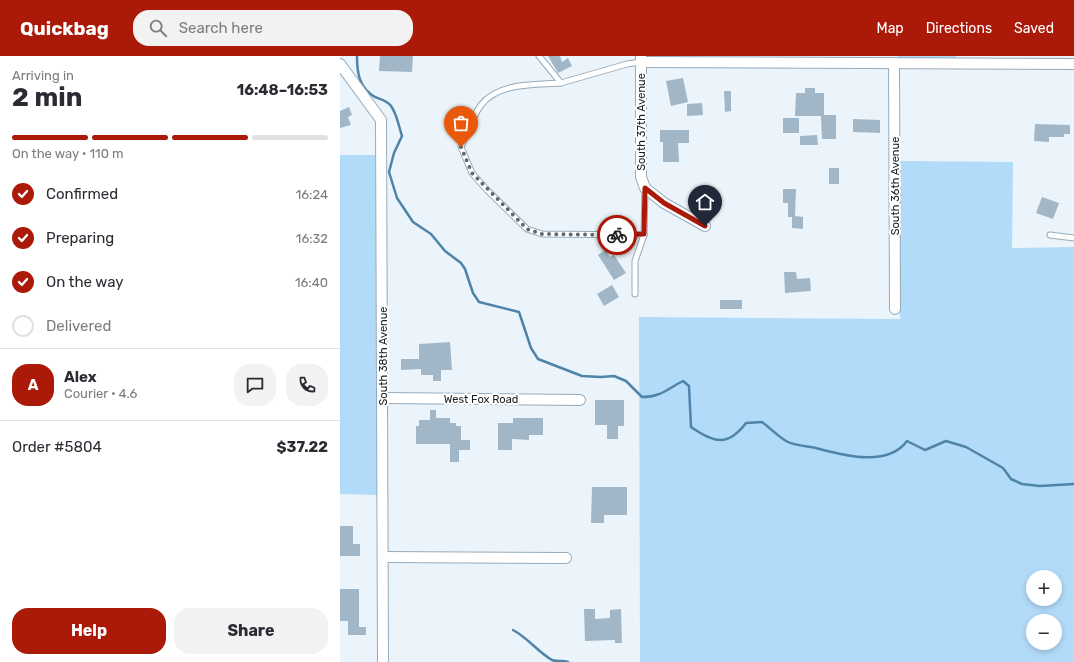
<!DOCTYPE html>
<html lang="en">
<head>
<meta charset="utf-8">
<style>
  :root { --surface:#fff; --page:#f2f2f3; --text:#2b2b33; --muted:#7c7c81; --line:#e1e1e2; --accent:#ab1a09 }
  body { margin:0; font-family:Rubik,sans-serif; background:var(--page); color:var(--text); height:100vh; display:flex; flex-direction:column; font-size:15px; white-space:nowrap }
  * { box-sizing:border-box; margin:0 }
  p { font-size:13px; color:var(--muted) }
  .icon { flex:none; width:22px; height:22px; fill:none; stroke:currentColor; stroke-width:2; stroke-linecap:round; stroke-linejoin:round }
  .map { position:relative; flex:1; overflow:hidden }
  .side { display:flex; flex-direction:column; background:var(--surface); width:340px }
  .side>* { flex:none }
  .fabs { position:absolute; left:686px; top:514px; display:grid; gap:8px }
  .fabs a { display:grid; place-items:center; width:36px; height:36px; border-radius:50%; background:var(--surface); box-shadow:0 2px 6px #0003; font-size:20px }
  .pin { position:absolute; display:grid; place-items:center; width:34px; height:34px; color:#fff; margin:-41px -17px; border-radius:50% 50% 50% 0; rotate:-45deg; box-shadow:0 0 4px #0007 }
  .pin .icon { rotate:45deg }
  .courier { position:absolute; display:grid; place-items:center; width:40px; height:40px; margin:-20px; border:3px solid #ab1a09; border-radius:50%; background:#fff; color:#222; box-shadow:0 1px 5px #0007 }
  .overview em { font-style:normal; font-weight:700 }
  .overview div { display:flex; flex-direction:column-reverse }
  .overview { display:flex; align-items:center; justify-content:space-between; height:68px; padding:0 12px }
  h1 { font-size:26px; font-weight:700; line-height:30px }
  .bar { display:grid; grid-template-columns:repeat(4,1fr); gap:6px 4px; align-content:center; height:48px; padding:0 12px }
  .bar i { height:5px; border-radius:3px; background:var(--line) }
  .bar .on { background:var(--accent) }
  .bar p { grid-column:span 4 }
  .line { display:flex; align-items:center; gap:10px; padding:0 12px; border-top:1px solid var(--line) }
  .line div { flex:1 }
  .round { display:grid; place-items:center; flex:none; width:42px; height:42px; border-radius:16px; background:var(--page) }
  ol { padding:0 12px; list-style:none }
  li { display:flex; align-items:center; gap:12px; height:44px }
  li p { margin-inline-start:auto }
  li .icon { padding:4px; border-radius:50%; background:var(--accent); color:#fff; stroke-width:4 }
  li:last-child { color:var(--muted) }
  li i { width:22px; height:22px; border:2px solid var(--line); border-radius:50% }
  .primary-button { display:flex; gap:8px; margin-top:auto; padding:8px 12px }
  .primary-button a { flex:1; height:46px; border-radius:16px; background:var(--accent); color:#fff; font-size:16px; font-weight:700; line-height:46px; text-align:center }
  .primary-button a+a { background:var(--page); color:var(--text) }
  header { display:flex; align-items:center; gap:24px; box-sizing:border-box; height:56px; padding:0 20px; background:var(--accent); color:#fff }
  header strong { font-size:19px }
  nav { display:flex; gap:22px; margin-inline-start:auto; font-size:14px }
  .search { width:280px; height:36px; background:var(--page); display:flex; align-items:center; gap:10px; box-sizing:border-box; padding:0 14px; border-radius:16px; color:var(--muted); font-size:15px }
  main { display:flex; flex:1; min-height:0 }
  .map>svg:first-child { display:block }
  .green { fill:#b2dbfa; fill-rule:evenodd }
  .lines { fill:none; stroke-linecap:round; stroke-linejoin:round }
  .stream { stroke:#4e84a8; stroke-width:2.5 }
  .building { fill:#a1b7c7 }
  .lane-casing { stroke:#96abbb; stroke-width:7 }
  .street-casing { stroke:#96abbb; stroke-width:12 }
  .lane { stroke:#fff; stroke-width:5 }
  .street { stroke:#fff; stroke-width:10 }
  .done { stroke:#61696f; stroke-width:4; stroke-dasharray:0 7.2 }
  .route { stroke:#ab1a09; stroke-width:5 }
  .labels { text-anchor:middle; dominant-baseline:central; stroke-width:4; stroke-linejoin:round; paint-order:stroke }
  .street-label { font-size:11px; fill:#161e24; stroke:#fff }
</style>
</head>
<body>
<header>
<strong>Quickbag</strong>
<div class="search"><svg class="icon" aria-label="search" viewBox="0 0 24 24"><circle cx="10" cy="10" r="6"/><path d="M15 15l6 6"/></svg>Search here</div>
<nav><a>Map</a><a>Directions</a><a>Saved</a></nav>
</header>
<main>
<section class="side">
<div class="overview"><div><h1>2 min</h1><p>Arriving in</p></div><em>16:48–16:53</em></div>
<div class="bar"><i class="on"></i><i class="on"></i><i class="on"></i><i></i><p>On the way · 110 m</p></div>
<ol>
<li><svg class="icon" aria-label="check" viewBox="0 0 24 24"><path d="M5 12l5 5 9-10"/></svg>Confirmed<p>16:24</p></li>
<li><svg class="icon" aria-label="check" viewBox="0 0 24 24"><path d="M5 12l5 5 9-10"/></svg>Preparing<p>16:32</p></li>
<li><svg class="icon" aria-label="check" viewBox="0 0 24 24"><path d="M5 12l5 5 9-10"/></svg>On the way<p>16:40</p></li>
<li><i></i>Delivered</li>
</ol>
<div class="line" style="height:72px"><b class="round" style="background:var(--accent);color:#fff">A</b><div><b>Alex</b><p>Courier · 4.6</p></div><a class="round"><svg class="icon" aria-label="chat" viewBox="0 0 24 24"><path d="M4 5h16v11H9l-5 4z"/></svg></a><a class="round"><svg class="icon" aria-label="phone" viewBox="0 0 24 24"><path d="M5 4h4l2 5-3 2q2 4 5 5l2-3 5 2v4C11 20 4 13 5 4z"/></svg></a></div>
<div class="line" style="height:52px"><div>Order #5804</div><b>$37.22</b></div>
<div class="primary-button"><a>Help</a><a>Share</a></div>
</section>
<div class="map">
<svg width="734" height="606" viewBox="0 0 734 606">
  <rect width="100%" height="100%" fill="#ecf4fb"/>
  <!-- green -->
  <g class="green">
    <rect x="558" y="0" width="58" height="3"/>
    <path d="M0 99H35L40 439 0 438Z"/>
    <path d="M560 105 673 106 672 192 734 191V606H300L299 261 560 263ZM693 521H715V543H693ZM693 565H715V587H693Z"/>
  </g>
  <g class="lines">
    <!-- stream -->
    <g class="stream">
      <path d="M17 0C17 17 19 32 35 41 40 43 48 45 51 50 57 58 59 71 62 80L54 97 49 116 57 142 73 166 91 178 105 195 121 207 125 213 133 237 139 246 179 256 191 292 198 303 242 320 261 321 274 320 286 325 302 341C321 341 327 333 343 325L349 330 351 371C374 387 388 391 406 367L422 366C430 372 438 380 446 385 455 390 466 390 476 392 503 399 547 412 567 385L585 394 606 385 626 391 663 412 671 423 682 428 700 430 734 428"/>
      <path d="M173 574C188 582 198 596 212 604 217 606 223 604 228 606"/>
    </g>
  </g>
  <!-- building -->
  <g class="building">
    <path d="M40 0H73L72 16 39 15Z"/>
    <path d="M208 0H220L222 6 228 2 232 10 218 17Z"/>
    <path d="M343 22 348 46 331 50 326 25Z"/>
    <path d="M465 32H475V37H484V59H496V83H482L481 60H455L456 37H465Z"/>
    <path d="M384 35H391V55L385 56Z"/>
    <path d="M362 47 363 59 347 60V48Z"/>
    <path d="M9 51 12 59 8 61 11 69 0 72V55Z"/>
    <rect x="443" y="62" width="16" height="15"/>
    <path d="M513 63 540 64V77L513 76Z"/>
    <path d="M695 68 730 69V78H724V81H709V86L694 85Z"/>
    <path d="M320 74H349V87H338L339 106H323V86H320Z"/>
    <path d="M477 79 478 89H460V80Z"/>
    <rect x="489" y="112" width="10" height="16"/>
    <path d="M366 131H373V135H378L377 145H352V134H366Z"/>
    <path d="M443 133H456L455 160 463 161V173L452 172V161H448V147H443Z"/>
    <path d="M702 141 719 147 713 163 696 157Z"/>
    <path d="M265 194 270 201 274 199 286 217 274 224 258 199Z"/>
    <path d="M444 216H456L457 223 470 222 471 235 445 237Z"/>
    <path d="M272 229 279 241 264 250 257 238Z"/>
    <rect x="380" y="244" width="22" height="9"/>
    <path d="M110 286 112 314H101V325H93V319H81V313L61 314V303H79V288Z"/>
    <path d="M255 344H284V370H278V383H267V369H255Z"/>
    <path d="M90 354H96V362H110V367H116V370H121V384H130V394H119V406H110V388H76V370H79V364H90Z"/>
    <path d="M173 362H203V379H189V384L172 383V394H158V367H173Z"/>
    <path d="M252 431H287V459H264V467H251Z"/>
    <path d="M0 470H13V488H20V500H0Z"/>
    <path d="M0 533H19V571H26V579H8V565H0Z"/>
    <path d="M244 553H255V563L270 562V554L281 553 282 587H275V584L245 585Z"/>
  </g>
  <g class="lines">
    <defs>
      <g id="lane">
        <path d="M199 0 221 27 287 8 301 6"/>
        <path d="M221 27C195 29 159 26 141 49 132 61 127 77 121 91L132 117 147 134 187 173 202 178 304 179"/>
        <path d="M710 179 734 182"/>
        <path d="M295 238V205L304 179 305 133"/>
      </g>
      <g id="street">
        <path d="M301 0V121L305 132 324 147 365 170"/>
        <path d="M301 6 734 8"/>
        <path d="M554 7 555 253"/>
        <path d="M0 8 41 64 43 606"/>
        <path d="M43 342 240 344"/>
        <path d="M43 501 226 502"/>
      </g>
    </defs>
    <!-- lane casing -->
    <use href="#lane" class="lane-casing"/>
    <!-- street casing -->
    <use href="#street" class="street-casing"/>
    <!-- lane -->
    <use href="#lane" class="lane"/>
    <!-- street -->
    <use href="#street" class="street"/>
  </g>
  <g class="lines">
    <!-- done -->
    <path class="done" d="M121 91 132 117 187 173 202 178 277 179"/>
    <!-- route -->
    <path class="route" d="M277 179 304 178 305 132 324 147 365 170"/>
  </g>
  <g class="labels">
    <!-- street labels -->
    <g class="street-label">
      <text transform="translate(301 66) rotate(-90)">South 37th Avenue</text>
      <text transform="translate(555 130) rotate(-90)">South 36th Avenue</text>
      <text transform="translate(43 300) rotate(-90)">South 38th Avenue</text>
      <text x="141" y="343">West Fox Road</text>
    </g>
  </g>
</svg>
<div class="fabs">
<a>+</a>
<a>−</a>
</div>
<div class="pin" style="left:121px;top:91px;background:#ea580c"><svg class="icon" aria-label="bag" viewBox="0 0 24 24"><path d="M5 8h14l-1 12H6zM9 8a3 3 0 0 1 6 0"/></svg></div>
<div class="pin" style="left:365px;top:170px;background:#1f2937"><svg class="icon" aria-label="home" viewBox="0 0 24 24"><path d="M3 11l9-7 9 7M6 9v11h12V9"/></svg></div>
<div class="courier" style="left:277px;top:179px"><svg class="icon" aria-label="bike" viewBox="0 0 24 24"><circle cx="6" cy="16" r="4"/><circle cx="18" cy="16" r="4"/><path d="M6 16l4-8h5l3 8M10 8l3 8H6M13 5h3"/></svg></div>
</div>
</main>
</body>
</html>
